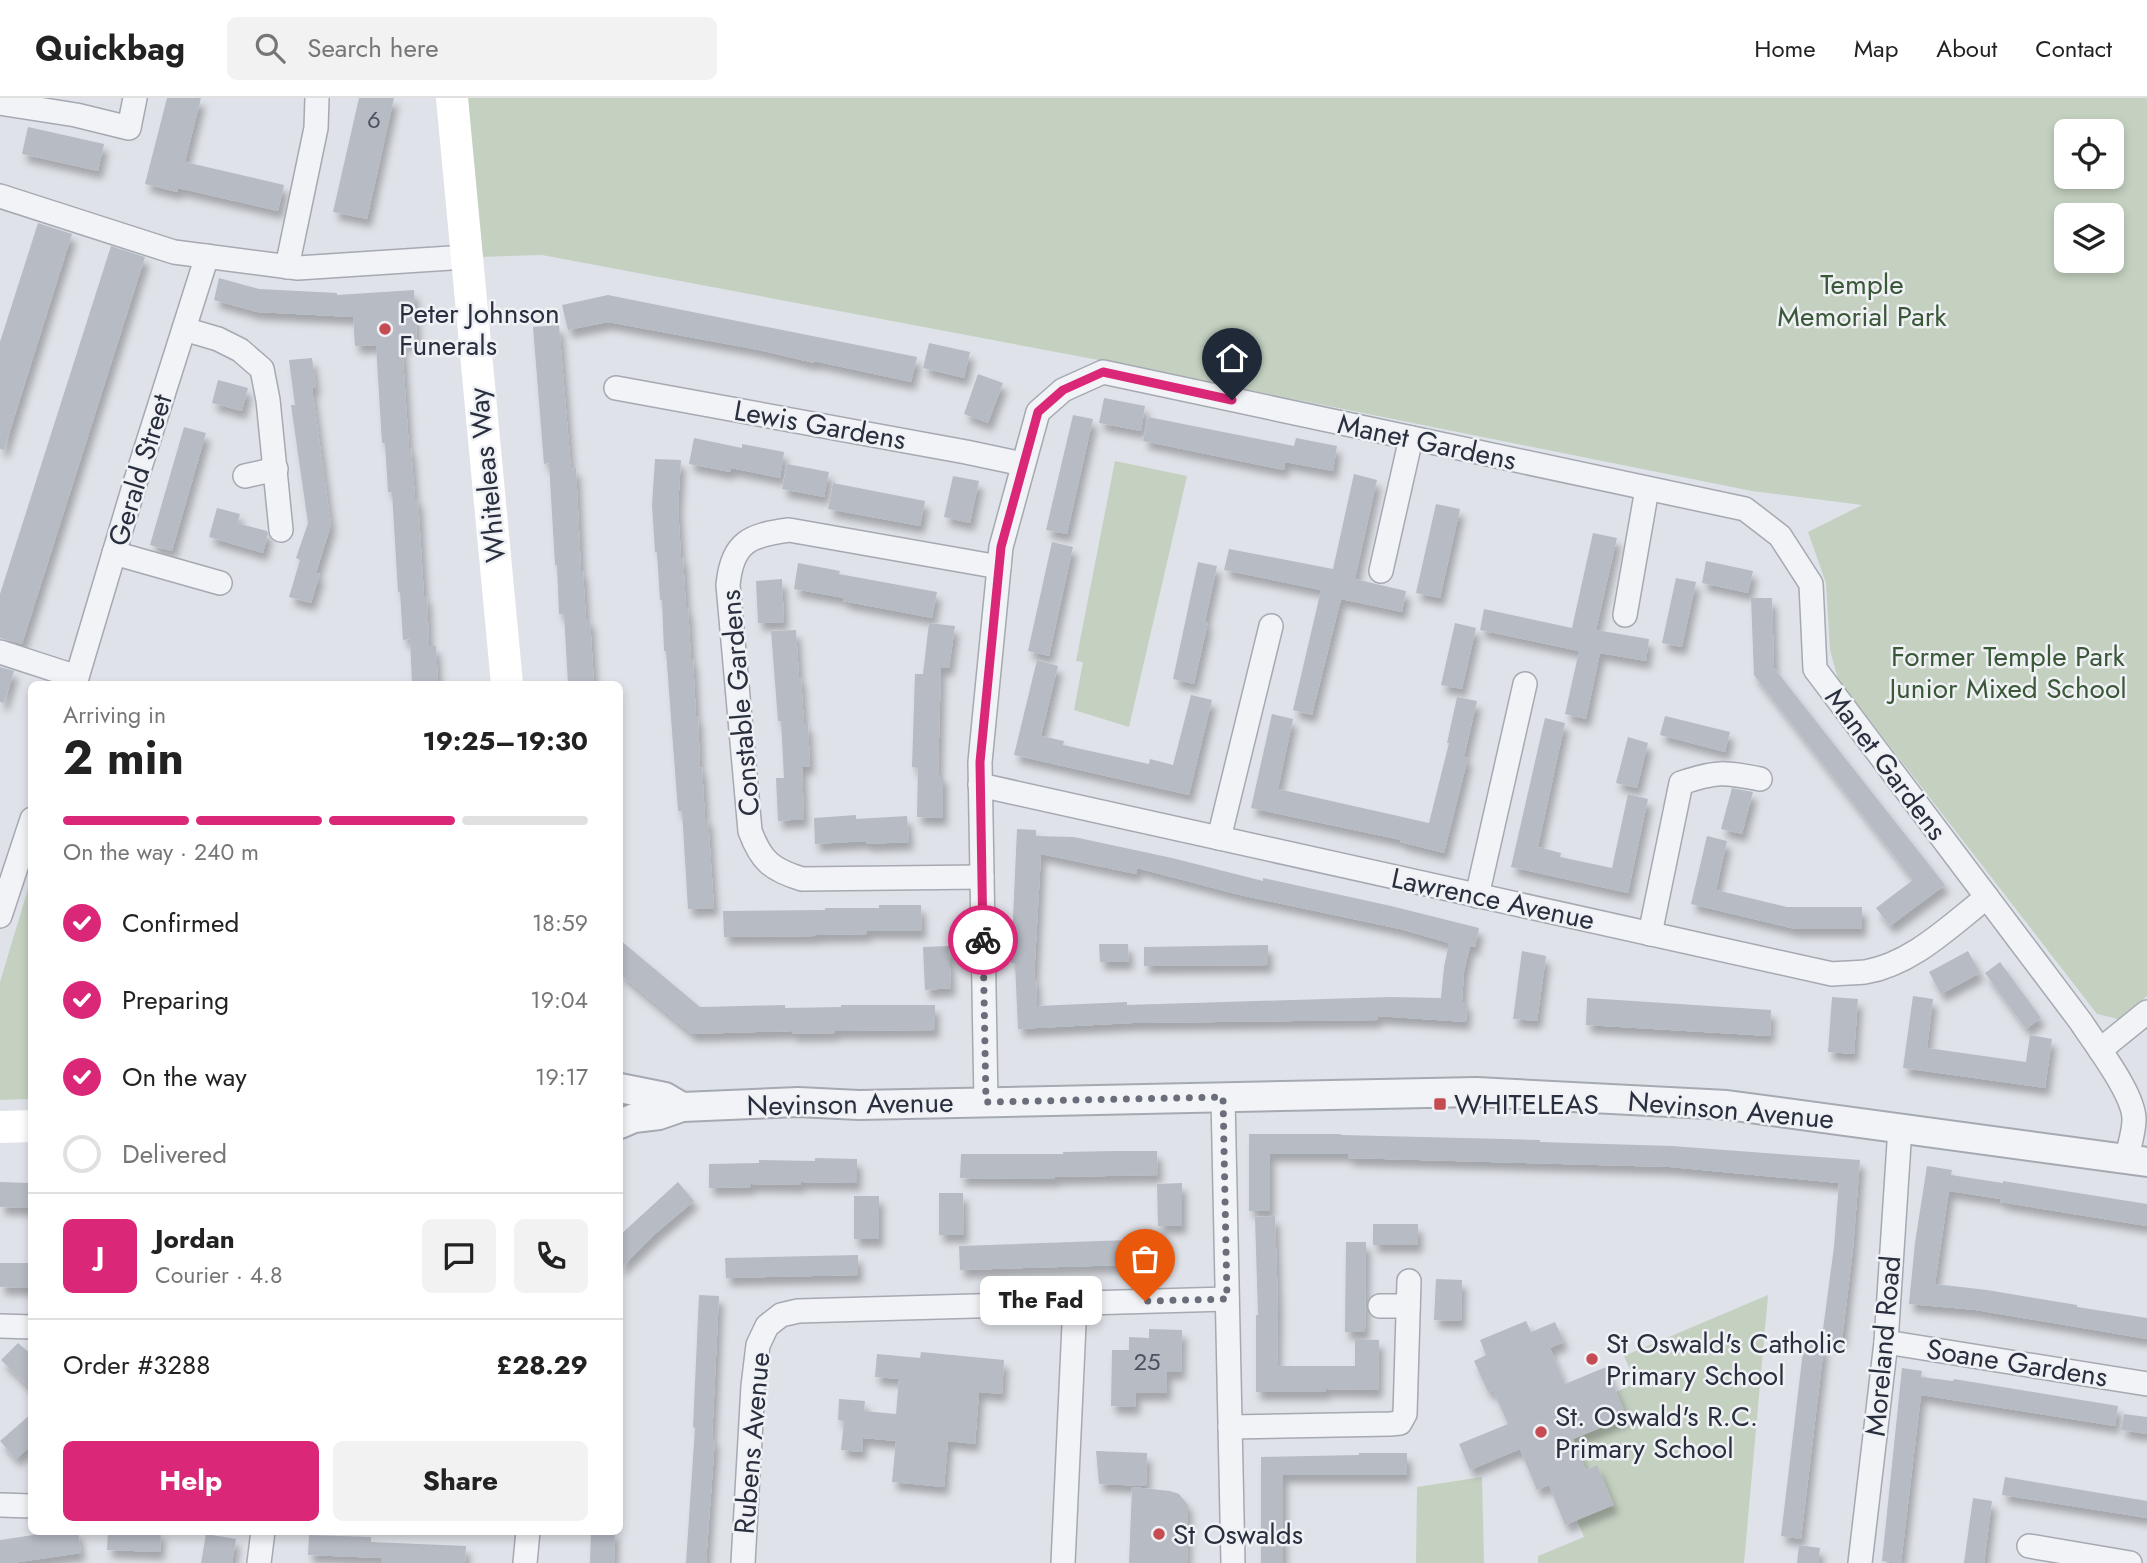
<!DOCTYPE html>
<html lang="en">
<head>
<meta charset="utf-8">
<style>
  :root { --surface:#fff; --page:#f2f2f2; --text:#222; --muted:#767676; --line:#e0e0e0; --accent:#db2777 }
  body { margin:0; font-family:Jost,sans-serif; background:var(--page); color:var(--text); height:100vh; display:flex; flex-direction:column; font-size:26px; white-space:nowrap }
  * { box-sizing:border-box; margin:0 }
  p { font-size:23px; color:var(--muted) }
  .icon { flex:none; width:38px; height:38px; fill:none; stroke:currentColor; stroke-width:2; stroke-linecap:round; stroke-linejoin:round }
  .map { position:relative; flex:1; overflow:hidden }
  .details { position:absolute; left:28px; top:583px; width:595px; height:854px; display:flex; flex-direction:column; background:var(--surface); border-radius:10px; box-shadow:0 4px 10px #0003 }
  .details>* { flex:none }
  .controls { position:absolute; left:2054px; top:21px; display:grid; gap:14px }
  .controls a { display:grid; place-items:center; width:70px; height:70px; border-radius:10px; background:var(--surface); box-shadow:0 4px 10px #0003; font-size:35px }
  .pin { position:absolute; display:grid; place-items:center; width:60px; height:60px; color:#fff; margin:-72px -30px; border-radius:50% 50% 50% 0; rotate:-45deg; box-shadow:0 0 7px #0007 }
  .pin .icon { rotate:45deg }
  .courier { position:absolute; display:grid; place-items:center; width:70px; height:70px; margin:-35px; border:5px solid #db2777; border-radius:50%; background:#fff; color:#222; box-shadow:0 2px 9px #0007 }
  .bubble { position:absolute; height:49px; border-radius:10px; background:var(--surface); box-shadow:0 4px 10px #0003; font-size:23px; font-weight:700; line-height:49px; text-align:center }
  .summary em { font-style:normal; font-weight:700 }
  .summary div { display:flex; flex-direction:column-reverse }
  .summary { display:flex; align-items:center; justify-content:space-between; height:119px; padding:0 35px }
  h1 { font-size:46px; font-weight:700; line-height:52px }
  .bar { display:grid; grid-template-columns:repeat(4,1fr); gap:10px 7px; align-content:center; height:84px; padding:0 35px }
  .bar i { height:9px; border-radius:5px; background:var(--line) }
  .bar .on { background:var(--accent) }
  .bar p { grid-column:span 4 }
  .line { display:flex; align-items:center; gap:18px; padding:0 35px; border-top:2px solid var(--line) }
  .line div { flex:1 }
  .round { display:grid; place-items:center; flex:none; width:74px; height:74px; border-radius:10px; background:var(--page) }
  ol { padding:0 35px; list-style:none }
  li { display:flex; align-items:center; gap:21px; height:77px }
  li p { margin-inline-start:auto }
  li .icon { padding:7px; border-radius:50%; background:var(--accent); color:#fff; stroke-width:4 }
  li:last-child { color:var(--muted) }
  li i { width:38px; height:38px; border:4px solid var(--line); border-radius:50% }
  .cta { display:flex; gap:14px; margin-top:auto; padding:14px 35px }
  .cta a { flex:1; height:80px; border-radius:10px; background:var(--accent); color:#fff; font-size:28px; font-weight:700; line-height:80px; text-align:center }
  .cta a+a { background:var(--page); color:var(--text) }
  header { display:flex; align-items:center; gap:42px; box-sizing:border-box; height:98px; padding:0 35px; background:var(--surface); border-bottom:2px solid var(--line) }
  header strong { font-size:33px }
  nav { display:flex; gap:38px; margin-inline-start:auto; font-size:24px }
  .search { width:490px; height:63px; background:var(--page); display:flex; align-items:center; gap:18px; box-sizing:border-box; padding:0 24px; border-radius:10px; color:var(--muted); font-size:26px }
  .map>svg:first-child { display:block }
  .green { fill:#c4d1c1; fill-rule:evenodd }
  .building { fill:#b7bbc4; fill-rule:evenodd; filter:url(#shadow) }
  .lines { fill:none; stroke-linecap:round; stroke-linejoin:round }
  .minor-casing { stroke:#a5a9b2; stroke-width:26 }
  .tertiary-casing { stroke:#a5a9b2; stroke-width:32 }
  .minor { stroke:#f2f3f6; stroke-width:23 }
  .tertiary { stroke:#f2f3f6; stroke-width:28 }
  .secondary { stroke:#fff; stroke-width:32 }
  .done { stroke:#696e7a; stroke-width:7; stroke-dasharray:0 12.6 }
  .route { stroke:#db2777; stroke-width:9 }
  .poi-dot { fill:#c54c52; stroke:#eff1f5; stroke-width:2.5 }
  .labels { text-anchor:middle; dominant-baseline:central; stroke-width:5; stroke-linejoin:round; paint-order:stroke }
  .number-label { font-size:24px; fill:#4c5260 }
  .park-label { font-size:28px; fill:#3a5838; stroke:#eff1f5 }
  .poi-label { font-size:28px; fill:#292f3e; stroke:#eff1f5; text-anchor:start }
  .street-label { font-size:28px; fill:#292f3e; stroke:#eff1f5 }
</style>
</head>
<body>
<header>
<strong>Quickbag</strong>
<div class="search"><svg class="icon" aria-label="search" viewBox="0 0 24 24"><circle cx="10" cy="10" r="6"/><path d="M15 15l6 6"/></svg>Search here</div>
<nav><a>Home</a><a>Map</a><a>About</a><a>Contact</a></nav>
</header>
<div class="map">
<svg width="2147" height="1465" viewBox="0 0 2147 1465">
  <defs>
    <filter id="shadow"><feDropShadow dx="4.5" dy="8" stdDeviation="3.5" flood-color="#0004"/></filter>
  </defs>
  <rect width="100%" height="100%" fill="#dfe2e8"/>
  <!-- green -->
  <g class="green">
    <path d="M463 0H2147V898L2118 921 2097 916 1838 581 1830 552 1826 485 1808 434 1862 407 1752 393 1104 263 542 157 479 159ZM2067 33H2112V79H2067ZM2067 117H2112V163H2067Z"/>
    <path d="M1115 363 1187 378 1129 629 1074 612 1083 564 1076 563Z"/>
    <path d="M31 781V1001L0 1002V884Z"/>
    <path d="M1768 1197 1744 1465H1538V1458L1584 1439 1577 1422 1597 1367 1586 1372 1573 1341 1626 1319 1616 1294 1636 1285 1624 1258Z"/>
    <path d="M1482 1379 1484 1465H1416L1417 1389Z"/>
  </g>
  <!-- building -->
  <g class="building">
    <path d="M167 0H201L185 64 284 87 278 113 178 90 177 94 145 86Z"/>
    <path d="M359 0H394L367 121 333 114Z"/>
    <path d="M28 29 104 46 98 73 22 56Z"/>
    <path d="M38 125 72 136 4 352 0 351V244Z"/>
    <path d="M111 148 145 159 22 546 0 540V496Z"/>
    <path d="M219 180 259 191 337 195V197L414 192 417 244 402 245 409 350H411L415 400H418L424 498H427L429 548H436L438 586H412L410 541 403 542 400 494H398L392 394H388L385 345H382L376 247 355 248 353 219 257 214 214 202Z"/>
    <path d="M608 197 917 259 911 284 814 263V265L759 252 608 224 568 232 562 207Z"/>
    <path d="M559 227 571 371 576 370 581 473H583L586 521H590L594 586H568L564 516H559L557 467H555L549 365 544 366 533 229Z"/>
    <path d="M929 245 970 254 964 280 923 270Z"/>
    <path d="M312 260 316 290H312L331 427 316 475 320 476 311 505 289 499 300 462 296 460 308 425 291 307H295L289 262Z"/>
    <path d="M978 276 1003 285 988 325 964 316Z"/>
    <path d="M218 282 248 290 242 313 212 305Z"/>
    <path d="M1104 300 1145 308 1141 333 1099 325Z"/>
    <path d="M1073 317 1093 321 1067 436 1046 432Z"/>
    <path d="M1148 319 1294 348 1296 340 1337 348 1333 373 1285 364 1284 372 1143 343Z"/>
    <path d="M184 329 206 335 172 453 150 447Z"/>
    <path d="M694 340 742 350V346L784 354 780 380 731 370 730 374 689 366Z"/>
    <path d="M655 361 681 362 678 409 681 459H683L686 509H688L691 561H693L696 618H698L700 670 702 669 705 720H708L714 810 688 811 682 713H678L666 553H664L662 502H660L657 454H655L652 407Z"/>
    <path d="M787 366 829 374 824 399 782 391Z"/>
    <path d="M1354 376 1377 382 1355 481 1406 493 1402 514 1341 501 1312 617 1293 612 1321 492 1224 472 1229 451 1333 471Z"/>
    <path d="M953 378 979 383 970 425 944 419Z"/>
    <path d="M833 385 925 403 920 428 828 411Z"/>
    <path d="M1436 406 1460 411 1440 500 1416 495Z"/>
    <path d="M217 410 240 416 237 425 267 433 268 436 263 455 209 439Z"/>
    <path d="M1593 435 1617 440 1596 532 1649 541 1646 563 1600 555 1586 621 1565 616 1579 553 1480 532 1484 511 1572 530Z"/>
    <path d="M1052 444 1073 449 1049 558 1028 553Z"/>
    <path d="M1706 463 1753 473 1748 495 1702 485Z"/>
    <path d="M1198 464 1217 468 1205 524H1208L1194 586 1173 581Z"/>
    <path d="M798 465 840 473 839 476 937 494 932 520 843 503 844 500 794 491Z"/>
    <path d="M1676 480 1696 484 1682 549 1662 545Z"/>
    <path d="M782 481 784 524 758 525 756 483Z"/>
    <path d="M1751 500H1772L1774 570 1945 787 1890 828 1876 810 1913 782 1754 577Z"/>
    <path d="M929 525 955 528 949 570 941 569 938 677H943V720L917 719 918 670 912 669 915 576H923Z"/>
    <path d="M1455 525 1476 530 1462 591 1441 587Z"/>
    <path d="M796 532 799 579H801L804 626H808L810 668 802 669 804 721 778 723 776 680H784L781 623H778L771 533Z"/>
    <path d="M1037 562 1058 568 1041 638 1064 643 1063 647 1149 666 1150 661 1173 667 1191 597 1212 602 1189 697 1014 657Z"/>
    <path d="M0 569 14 573 4 605 0 604Z"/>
    <path d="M1457 599 1477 603 1464 659 1468 660 1444 755 1400 744 1401 742 1251 710 1272 616 1293 621 1278 691 1429 725 1449 645H1447Z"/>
    <path d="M1665 618 1730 634 1725 654 1660 637Z"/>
    <path d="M1545 620 1565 625 1538 749 1561 755 1560 759 1612 770 1628 696 1648 701 1628 795 1511 769Z"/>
    <path d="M1628 639 1648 645 1637 690 1616 685Z"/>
    <path d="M1732 690 1753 694 1742 736 1721 731Z"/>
    <path d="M856 717V721L907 718 909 744 866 746V743L815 746 814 720Z"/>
    <path d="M1017 731 1036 732V738L1074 739 1172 760 1263 783V780L1391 808 1479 830 1475 849 1470 848 1464 874 1462 904H1467L1466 924 1377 918 1378 922 1132 925 1018 931 1015 865H1011ZM1041 756 1136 776 1137 770 1240 797 1400 831 1449 845 1444 869 1441 900 1390 899 1127 907V904L1037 908 1036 881H1034Z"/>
    <path d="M1707 738 1727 743 1716 792 1787 809H1862V831H1795L1691 806Z"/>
    <path d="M879 807H921L922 833H867V836L816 837V838L724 839 723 813 825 812V810H879Z"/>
    <path d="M620 842 700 909 785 907V910L841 909V907H935V932L835 933V935L792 936V933L692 936 620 876Z"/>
    <path d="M1099 846H1128L1129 864H1100Z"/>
    <path d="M1268 847V867L1144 868V849Z"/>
    <path d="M949 848 951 890 925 892 923 849Z"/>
    <path d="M1522 853 1546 858 1537 923 1513 921Z"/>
    <path d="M1968 853 1980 875 1941 896 1929 874Z"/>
    <path d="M2000 864 2041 920 2026 931 1985 875Z"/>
    <path d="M1913 898 1933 901 1927 950 2026 964 2030 937 2052 941 2045 990 1903 970Z"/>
    <path d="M1832 899 1858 901 1854 956 1828 954Z"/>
    <path d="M1587 900 1771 912 1770 938 1586 927Z"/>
    <path d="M1249 1036H1341V1037L1540 1042V1044L1672 1048 1860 1062 1853 1151 1842 1242 1822 1239 1834 1149 1839 1085 1670 1069 1348 1060V1056H1270V1113H1249Z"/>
    <path d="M1115 1053H1157L1158 1077 1055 1079V1081L960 1080 961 1056H1063V1054Z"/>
    <path d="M815 1060 857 1061V1085L801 1084V1087L751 1086V1089L709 1090V1066L759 1065V1062L815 1063Z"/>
    <path d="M1927 1068 1952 1072 1951 1077 2003 1085V1083L2147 1106V1128L2000 1104 2001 1101 1949 1093 1935 1186 1987 1192 2077 1207V1209L2147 1220V1241L1976 1212 1909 1206 1915 1145Z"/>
    <path d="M0 1084 30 1085 28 1110 0 1109Z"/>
    <path d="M678 1084 694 1103 656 1135 620 1171V1137Z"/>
    <path d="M1182 1085V1128H1158L1157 1086Z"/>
    <path d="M939 1095H963L964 1137H939Z"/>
    <rect x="854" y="1098" width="25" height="43"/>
    <path d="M1275 1118 1278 1209 1277 1268H1355V1241L1379 1242 1378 1292 1326 1291V1294H1256V1217H1258L1255 1119Z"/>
    <rect x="1373" y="1126" width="45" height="21"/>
    <path d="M1159 1141 1160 1166 960 1172 959 1148Z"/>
    <path d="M1346 1144H1366L1365 1234H1345Z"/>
    <path d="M858 1157V1177L726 1180 725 1160Z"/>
    <path d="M0 1165H32V1190L0 1189Z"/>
    <path d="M1436 1181 1462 1182 1461 1223 1434 1222Z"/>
    <path d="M699 1197 719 1198 712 1341H715L706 1465H686L695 1330 693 1329Z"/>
    <path d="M1526 1223 1531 1234 1555 1224 1564 1244 1550 1250 1565 1286 1606 1269 1627 1319 1573 1341 1586 1372 1597 1367 1614 1407 1565 1427 1549 1387 1537 1392 1520 1351 1470 1372 1459 1346 1508 1326 1493 1292 1488 1294 1474 1263 1486 1257 1480 1242Z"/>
    <path d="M1149 1231 1182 1232 1181 1274H1167V1295H1136L1135 1309 1111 1308 1112 1252H1129V1239L1149 1240Z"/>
    <path d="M18 1245 32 1257V1292L1 1262Z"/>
    <path d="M1804 1245 1824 1248 1801 1441 1781 1438Z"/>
    <path d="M921 1254 1004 1262 1002 1296 979 1294 975 1346 948 1343 944 1389 892 1384 896 1343 863 1340 862 1354 841 1352 844 1323 838 1322 839 1301 865 1303 864 1313 896 1316 899 1281 875 1279 877 1256 920 1260Z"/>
    <path d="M1902 1270 1922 1273 1921 1279 1953 1283 1954 1281 2118 1308 2115 1328 1921 1297 1901 1465 1882 1463Z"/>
    <path d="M32 1315V1347L16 1361 0 1343Z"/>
    <path d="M2124 1316 2147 1319V1336L2121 1332Z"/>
    <path d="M1096 1353 1147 1355 1146 1388 1099 1386Z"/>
    <path d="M1359 1355H1407V1377H1283V1465H1261V1359L1359 1357Z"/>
    <path d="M2005 1379 2147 1403V1420L2002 1397Z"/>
    <path d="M1132 1389 1170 1393 1179 1396 1188 1407 1187 1465H1129Z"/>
    <path d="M1973 1400 1992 1403 1984 1465H1964Z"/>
    <path d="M60 1433H78L81 1455 12 1465H0V1442Z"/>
    <path d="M108 1433H161L160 1454 107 1452Z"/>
    <path d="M591 1433H615L614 1465H590Z"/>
    <path d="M206 1436 236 1441 232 1465H201Z"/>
    <path d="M309 1437 371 1439V1444L466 1448 465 1465H381V1460L308 1457Z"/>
    <path d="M1799 1447 1820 1450 1818 1465H1797Z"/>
  </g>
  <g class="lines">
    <defs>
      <g id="minor">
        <path d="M0 5 76 17 129 30 135 0"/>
        <path d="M0 98 174 154 298 170 466 159"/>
        <path d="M287 169 316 30 317 0"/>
        <path d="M184 231 218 241 240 252 262 271 268 302 281 432"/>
        <path d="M616 290 966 354 1023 366"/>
        <path d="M245 378 276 371"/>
        <path d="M114 455 220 485"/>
        <path d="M1381 473 1411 340"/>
        <path d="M1625 517 1647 391"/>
        <path d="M0 554 77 579"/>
        <path d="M75 586 135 385 207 158"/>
        <path d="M980 687 1832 876C1843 875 1854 875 1865 874 1912 866 1950 828 1987 799"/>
        <path d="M1219 740 1271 528"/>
        <path d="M982 779 802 781C772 772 761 763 750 733L728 487C732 444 750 437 789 432L999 469"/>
        <path d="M1477 798 1525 586"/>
        <path d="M0 818 32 721"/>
        <path d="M1650 836 1681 685C1717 673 1724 674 1760 681"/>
        <path d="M2100 952 2147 914"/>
        <path d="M1223 999 1233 1465"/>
        <path d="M986 1005 980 664 1001 449 1038 314 1063 292 1103 274 1745 411 1780 438 1811 486 1815 571 2081 924C2095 946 2135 997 2134 1022 2134 1034 2129 1048 2127 1060"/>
        <path d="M1380 1208H1408"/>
        <path d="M0 1228 32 1229"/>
        <path d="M1886 1244 2147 1286"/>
        <path d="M1230 1329 1390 1326 1400 1325 1405 1316 1409 1183"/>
        <path d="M0 1407 32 1408"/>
        <path d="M2029 1448 2130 1465"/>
        <path d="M259 1465 263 1433"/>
        <path d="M525 1465 528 1433"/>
        <path d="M743 1465 753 1288 758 1247 767 1228 781 1217 798 1213 1227 1201"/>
        <path d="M1063 1465 1075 1205"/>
        <path d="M1860 1465 1886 1244 1900 1030"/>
      </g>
      <g id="tertiary">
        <path d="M620 990 665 999 682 1009"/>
        <path d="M620 1026 634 1020 659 1017 682 1009 798 1004 859 1007 1476 994 1727 1007 2147 1064"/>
      </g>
    </defs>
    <!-- minor casing -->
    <use href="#minor" class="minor-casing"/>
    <!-- tertiary casing -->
    <use href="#tertiary" class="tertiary-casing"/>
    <!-- minor -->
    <use href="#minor" class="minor"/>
    <!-- tertiary -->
    <use href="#tertiary" class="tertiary"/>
    <!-- secondary -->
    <g class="secondary">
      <path d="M452 0 507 586"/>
      <path d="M0 1029 32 1028"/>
    </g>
  </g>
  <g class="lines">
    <!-- done -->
    <path class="done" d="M983 842 986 1004 1223 999 1227 1201 1145 1203"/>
    <!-- route -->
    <path class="route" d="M983 842 980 664 1001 449 1038 314 1063 292 1103 274 1232 302"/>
  </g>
  <!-- markers -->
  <g class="poi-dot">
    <circle cx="385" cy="231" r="7"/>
    <rect x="1433" y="999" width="14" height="14" rx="3.5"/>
    <circle cx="1592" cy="1261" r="7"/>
    <circle cx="1541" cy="1334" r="7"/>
    <circle cx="1159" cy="1436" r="7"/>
  </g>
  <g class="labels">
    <!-- number labels -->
    <g class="number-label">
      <text x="374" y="21">6</text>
      <text x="1147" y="1263">25</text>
    </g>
    <!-- park labels -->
    <g class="park-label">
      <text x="1862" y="186">Temple<tspan x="1862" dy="32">Memorial Park</tspan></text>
      <text x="2008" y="558">Former Temple Park<tspan x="2008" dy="32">Junior Mixed School</tspan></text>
    </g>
    <!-- poi labels -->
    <g class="poi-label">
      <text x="399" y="215">Peter Johnson<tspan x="399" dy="32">Funerals</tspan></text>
      <text x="1454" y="1006">WHITELEAS</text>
      <text x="1606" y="1245">St Oswald's Catholic<tspan x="1606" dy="32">Primary School</tspan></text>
      <text x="1555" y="1318">St. Oswald's R.C.<tspan x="1555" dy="32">Primary School</tspan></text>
      <text x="1173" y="1436">St Oswalds</text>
    </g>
    <!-- street labels -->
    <g class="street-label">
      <text transform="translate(820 327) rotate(10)">Lewis Gardens</text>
      <text transform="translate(1427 344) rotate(12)">Manet Gardens</text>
      <text transform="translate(140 372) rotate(-73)">Gerald Street</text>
      <text transform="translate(487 377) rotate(-96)">Whiteleas Way</text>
      <text transform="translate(740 605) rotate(-95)">Constable Gardens</text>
      <text transform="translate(1886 666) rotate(53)">Manet Gardens</text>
      <text transform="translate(1493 801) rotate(12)">Lawrence Avenue</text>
      <text transform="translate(850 1006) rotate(-1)">Nevinson Avenue</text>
      <text transform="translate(1731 1012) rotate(5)">Nevinson Avenue</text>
      <text transform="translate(1883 1248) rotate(-85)">Moreland Road</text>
      <text transform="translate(2017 1265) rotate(9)">Soane Gardens</text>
      <text transform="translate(752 1345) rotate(-85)">Rubens Avenue</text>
    </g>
  </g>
</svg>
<div class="controls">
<a><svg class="icon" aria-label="locate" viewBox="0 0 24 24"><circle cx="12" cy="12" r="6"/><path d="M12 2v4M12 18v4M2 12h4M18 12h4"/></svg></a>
<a><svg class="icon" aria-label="layers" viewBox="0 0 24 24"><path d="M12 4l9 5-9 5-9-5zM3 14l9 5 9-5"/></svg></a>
</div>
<div class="pin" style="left:1145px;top:1203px;background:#ea580c"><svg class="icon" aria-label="bag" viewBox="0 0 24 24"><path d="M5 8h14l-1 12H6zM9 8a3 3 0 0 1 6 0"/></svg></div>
<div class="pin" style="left:1232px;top:302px;background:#1f2937"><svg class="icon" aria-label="home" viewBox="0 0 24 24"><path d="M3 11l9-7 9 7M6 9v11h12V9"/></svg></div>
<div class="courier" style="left:983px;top:842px"><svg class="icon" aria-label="bike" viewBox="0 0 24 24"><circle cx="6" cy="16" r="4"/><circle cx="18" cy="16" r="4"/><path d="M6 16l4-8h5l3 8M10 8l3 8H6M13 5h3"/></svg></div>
<div class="bubble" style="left:980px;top:1178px;width:122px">The Fad</div>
<section class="details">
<div class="summary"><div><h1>2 min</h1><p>Arriving in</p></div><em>19:25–19:30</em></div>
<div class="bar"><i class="on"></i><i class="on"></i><i class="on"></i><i></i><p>On the way · 240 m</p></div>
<ol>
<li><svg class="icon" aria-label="check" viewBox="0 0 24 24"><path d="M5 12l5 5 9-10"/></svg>Confirmed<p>18:59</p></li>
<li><svg class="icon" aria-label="check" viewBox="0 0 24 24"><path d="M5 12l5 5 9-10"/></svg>Preparing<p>19:04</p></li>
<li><svg class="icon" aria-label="check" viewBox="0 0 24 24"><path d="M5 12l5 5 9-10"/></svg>On the way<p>19:17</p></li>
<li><i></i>Delivered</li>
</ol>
<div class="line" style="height:126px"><b class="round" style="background:var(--accent);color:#fff">J</b><div><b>Jordan</b><p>Courier · 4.8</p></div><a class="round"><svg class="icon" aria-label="chat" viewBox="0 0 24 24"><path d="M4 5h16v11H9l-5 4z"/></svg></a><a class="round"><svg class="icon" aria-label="phone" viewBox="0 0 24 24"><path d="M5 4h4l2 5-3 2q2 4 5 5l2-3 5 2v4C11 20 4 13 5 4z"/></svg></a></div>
<div class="line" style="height:91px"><div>Order #3288</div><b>£28.29</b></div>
<div class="cta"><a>Help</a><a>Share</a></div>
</section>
</div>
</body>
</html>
